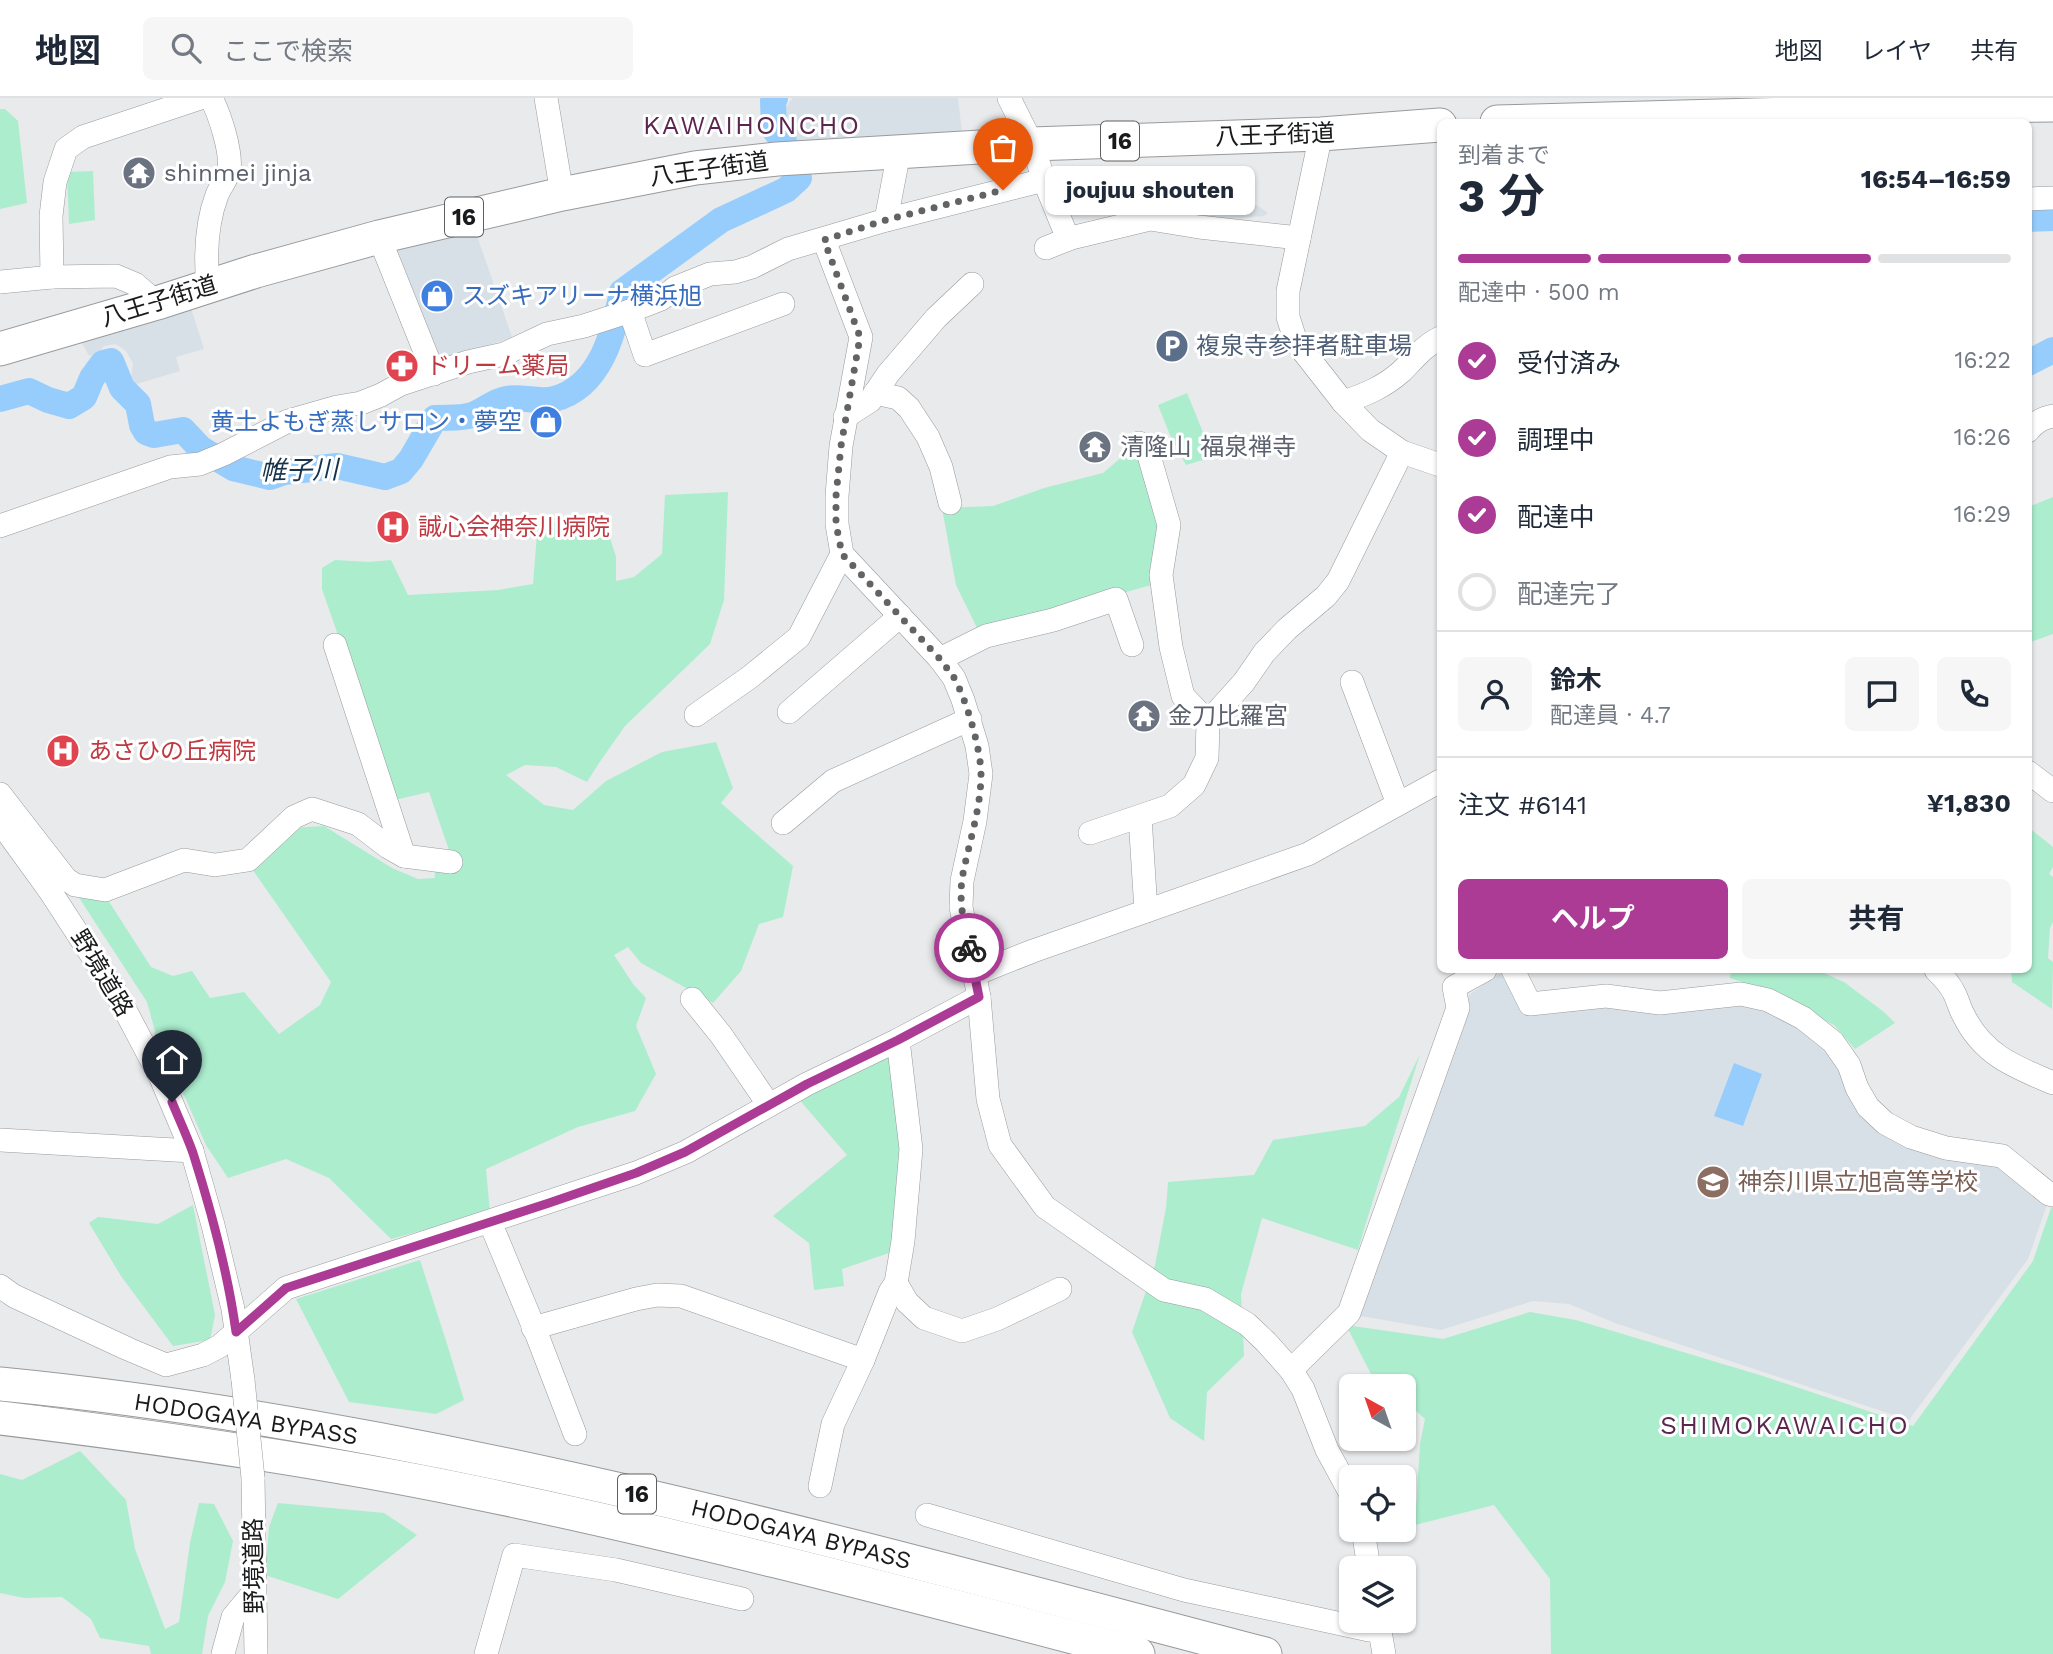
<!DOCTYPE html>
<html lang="ja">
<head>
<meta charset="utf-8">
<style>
  :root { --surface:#fff; --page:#f6f6f7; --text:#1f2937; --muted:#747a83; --line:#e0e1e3; --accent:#ac3b96 }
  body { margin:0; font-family:"Work Sans","Noto Sans JP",sans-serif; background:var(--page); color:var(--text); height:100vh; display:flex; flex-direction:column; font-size:26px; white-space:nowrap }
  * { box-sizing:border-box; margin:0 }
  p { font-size:23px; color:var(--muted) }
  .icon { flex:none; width:38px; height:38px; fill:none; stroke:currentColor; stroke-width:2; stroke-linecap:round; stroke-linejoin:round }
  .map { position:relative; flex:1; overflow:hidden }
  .side { position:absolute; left:1437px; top:21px; width:595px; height:854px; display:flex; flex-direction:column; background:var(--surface); border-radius:10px; box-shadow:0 2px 5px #0004 }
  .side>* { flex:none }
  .needle { width:46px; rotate:320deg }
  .buttons { position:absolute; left:1339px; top:1276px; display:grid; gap:14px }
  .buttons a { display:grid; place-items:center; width:77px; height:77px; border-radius:10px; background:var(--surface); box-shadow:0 2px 5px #0004; font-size:35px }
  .pin { position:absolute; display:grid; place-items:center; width:60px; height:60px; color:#fff; margin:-72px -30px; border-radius:50% 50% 50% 0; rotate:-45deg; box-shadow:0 0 7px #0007 }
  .pin .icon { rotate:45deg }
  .courier { position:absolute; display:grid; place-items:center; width:70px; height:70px; margin:-35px; border:5px solid #ac3b96; border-radius:50%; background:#fff; color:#222; box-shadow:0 2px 9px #0007 }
  .bubble { position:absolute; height:49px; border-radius:10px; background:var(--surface); box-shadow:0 2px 5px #0004; font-size:23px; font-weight:700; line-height:49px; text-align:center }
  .head em { font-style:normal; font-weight:700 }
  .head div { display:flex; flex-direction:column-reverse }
  .head { display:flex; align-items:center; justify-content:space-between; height:119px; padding:0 21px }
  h1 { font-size:46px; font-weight:700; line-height:52px }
  .bar { display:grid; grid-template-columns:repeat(4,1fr); gap:10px 7px; align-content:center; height:84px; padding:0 21px }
  .bar i { height:9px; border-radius:5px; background:var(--line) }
  .bar .selected { background:var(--accent) }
  .bar p { grid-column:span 4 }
  .line { display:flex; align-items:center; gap:18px; padding:0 21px; border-top:2px solid var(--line) }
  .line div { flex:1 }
  .round { display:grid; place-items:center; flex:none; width:74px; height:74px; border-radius:10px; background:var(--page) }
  ol { padding:0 21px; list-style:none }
  li { display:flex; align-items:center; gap:21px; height:77px }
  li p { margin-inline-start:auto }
  li .icon { padding:7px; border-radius:50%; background:var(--accent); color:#fff; stroke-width:4 }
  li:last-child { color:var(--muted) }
  li i { width:38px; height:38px; border:4px solid var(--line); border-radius:50% }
  .button { display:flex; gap:14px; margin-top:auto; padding:14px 21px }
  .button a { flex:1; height:80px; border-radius:10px; background:var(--accent); color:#fff; font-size:28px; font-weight:700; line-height:80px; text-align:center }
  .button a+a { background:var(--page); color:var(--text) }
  header { display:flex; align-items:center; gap:42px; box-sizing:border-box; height:98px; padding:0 35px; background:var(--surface); border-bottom:2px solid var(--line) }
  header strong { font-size:33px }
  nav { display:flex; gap:38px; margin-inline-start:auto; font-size:24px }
  .search { width:490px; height:63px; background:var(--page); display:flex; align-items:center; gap:18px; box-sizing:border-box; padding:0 24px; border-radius:10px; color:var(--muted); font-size:26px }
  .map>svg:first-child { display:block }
  .built { fill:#d8e0e7 }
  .green { fill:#acedce }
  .water { fill:#97cdfc }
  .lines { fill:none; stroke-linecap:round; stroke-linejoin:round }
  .river { stroke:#97cdfc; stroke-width:26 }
  .minor-casing { stroke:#989a9c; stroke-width:24 }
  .highway-casing { stroke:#989a9c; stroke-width:35 }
  .minor { stroke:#fff; stroke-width:23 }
  .highway { stroke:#fff; stroke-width:33 }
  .minor-bridge-casing { stroke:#989a9c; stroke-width:24; stroke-linecap:butt }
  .minor-bridge { stroke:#fff; stroke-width:23 }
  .done { stroke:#616364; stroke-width:7; stroke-dasharray:0 12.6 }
  .route { stroke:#ac3b96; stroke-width:9 }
  .labels { text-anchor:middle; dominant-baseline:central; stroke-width:6; stroke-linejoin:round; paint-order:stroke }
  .shield { fill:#fff; stroke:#5e5f5f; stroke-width:2 }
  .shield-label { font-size:23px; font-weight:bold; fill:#191a1b }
  .street-label { font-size:24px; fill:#191a1b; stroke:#fff }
  .worship-label { font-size:24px; fill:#5b616d; stroke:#fff; text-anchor:start }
  .shop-label { font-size:24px; fill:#366cbe; stroke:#fff; text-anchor:start }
  .service-label { font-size:24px; fill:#4e5e75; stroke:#fff; text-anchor:start }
  .health-label { font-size:24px; fill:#be3a42; stroke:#fff; text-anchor:start }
  .education-label { font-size:24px; fill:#785e54; stroke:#fff; text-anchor:start }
  .neighbourhood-label { font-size:26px; letter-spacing:2px; fill:#5c2550; stroke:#fff }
  .water-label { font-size:26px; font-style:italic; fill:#16334b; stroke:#fff }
</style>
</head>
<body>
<header>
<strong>地図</strong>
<div class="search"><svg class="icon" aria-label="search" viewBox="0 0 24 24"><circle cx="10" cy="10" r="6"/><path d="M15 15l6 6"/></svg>ここで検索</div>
<nav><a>地図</a><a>レイヤ</a><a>共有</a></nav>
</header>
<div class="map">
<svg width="2053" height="1556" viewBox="0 0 2053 1556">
  <rect width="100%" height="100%" fill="#e8eaec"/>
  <!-- built -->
  <g class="built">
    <path d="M793 0H958L962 36 794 43 784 22 786 9Z"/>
    <path d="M1251 72V103L1268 115 1263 118 1204 123 1187 113 1153 114 1151 76Z"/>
    <path d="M475 132 512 239 434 266 391 152Z"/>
    <path d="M190 207 204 251 176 259 180 273 130 288 133 265 126 253 116 246 104 248 98 255 89 258 80 241Z"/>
    <path d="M1500 875 1525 915 1608 906 1730 903 1759 907 1804 929 1830 952 1877 1026 1998 1063 2048 1104 2028 1161 1909 1322 1615 1225 1569 1206 1533 1203 1441 1232 1355 1217 1469 897Z"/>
  </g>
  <!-- green -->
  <g class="green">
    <path d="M0 11H5L18 23 27 105 0 111Z"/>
    <path d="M93 73 95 122 69 126 67 74Z"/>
    <path d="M1187 295 1213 359 1186 367 1170 337 1158 307Z"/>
    <path d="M1136 347 1162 416 1158 485 980 536 956 487 942 410 993 408 1044 390 1103 375Z"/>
    <path d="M728 394 724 502 710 546 625 628 599 665 587 684 556 669 525 667 506 677 544 707 573 712 606 683 662 654 716 644 733 690 721 705 793 768 783 819 759 826 741 873 713 905 641 865 628 849 614 857 633 886 646 900 636 928 656 976 635 1013 578 1029 486 1071 490 1114 391 1141 329 1080 286 1061 228 1080 206 1047 185 999 155 949V933L147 904 74 792 106 799 151 869 173 878 192 873 210 900 244 894 279 936 320 907 331 884 250 768 289 730 324 728 392 770 418 781 435 780 434 763 449 752 429 694 395 702 322 491V470L335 462 369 464 391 462 408 497 498 492 533 486 538 424H605L616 459V483L634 479 662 456 665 397Z"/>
    <path d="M2053 399V536L2028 545V409Z"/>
    <path d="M2028 729 2053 749V769L2049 776 2053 779V824L2050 830 2048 860 2053 864 2052 911 2012 884 2011 872H2028Z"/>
    <path d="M1731 872H1817L1844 884 1884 914 1895 925 1855 951 1834 927 1762 891 1730 880Z"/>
    <path d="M893 948 905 1046 898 1152 842 1171 844 1188 814 1192 809 1145 773 1118 847 1057 797 999Z"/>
    <path d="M1420 956C1400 1021 1377 1086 1358 1152L1262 1120 1241 1196 1244 1258 1207 1294 1204 1343 1170 1320 1132 1234 1155 1167 1166 1110 1168 1084 1254 1077 1273 1042 1365 1028 1399 999Z"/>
    <path d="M2053 1104V1556H1551L1550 1481 1494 1407 1415 1427 1420 1346 1425 1321 1412 1309 1404 1305V1288H1379L1372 1278 1346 1227 1443 1241 1530 1214 1576 1222 1763 1278 1913 1328 2033 1163Z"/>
    <path d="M193 1107 215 1217 210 1242 173 1248 121 1178 89 1125 98 1119 158 1126Z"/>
    <path d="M420 1162 448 1249 464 1302 436 1316 349 1304 296 1201Z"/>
    <path d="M80 1353 126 1402 135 1451 165 1531 179 1524 190 1445 199 1405 214 1406 233 1443 225 1484 208 1518 202 1556H151L149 1548 100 1540 91 1521 62 1499 24 1500 0 1495V1376L22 1382Z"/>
    <path d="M278 1405 384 1415 417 1437 338 1501 265 1477 269 1429Z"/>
  </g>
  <!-- water -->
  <path class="water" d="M1734 965 1762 976 1743 1028 1714 1018Z"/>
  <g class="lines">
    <!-- river -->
    <g class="river">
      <path d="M2028 121 2053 120"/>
      <path d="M2028 265 2053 252"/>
      <path d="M0 301 29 293 48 302 69 308 84 299 92 280 103 265 111 263 122 290 138 306 142 327 146 334 154 337 183 332 200 350 233 370 270 379 284 374 337 368 385 379 401 373 411 361 435 320C447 319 461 321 472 317 484 313 494 303 506 301 522 298 539 305 554 301 601 289 614 234 622 194L721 122 786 92 799 80 784 44 774 31 773 3 775 0"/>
    </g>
    <defs>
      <g id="minor">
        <path d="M546 0 562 96"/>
        <path d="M1321 36 1288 193V219L1296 244 1343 304 1370 332 1402 354 1440 367"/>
        <path d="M1044 82 1068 141"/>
        <path d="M2028 101 2053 100"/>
        <path d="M886 122 899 54"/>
        <path d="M379 139 434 276"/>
        <path d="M824 142 861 239 841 348 837 398V426L842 456 940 561 954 580 963 602 977 648 981 676 975 723 962 783 961 809 979 899 988 1001 1000 1047 1045 1109 1164 1192 1205 1201 1247 1226 1266 1244 1291 1272 1303 1291 1327 1352 1351 1396"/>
        <path d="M1046 150 1071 140 1150 121 1199 129 1299 140"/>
        <path d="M52 179 51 118 55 84 66 51 83 39 200 0"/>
        <path d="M0 184 52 179 116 178 135 186 157 205"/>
        <path d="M208 188C205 157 206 126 217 97 220 89 227 81 229 73 232 54 220 17 211 0"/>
        <path d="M630 213 645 257 783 206"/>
        <path d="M875 295 898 300 909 310 928 339 941 369 950 405"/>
        <path d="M1343 304C1365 297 1384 289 1402 273 1414 261 1425 247 1440 240"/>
        <path d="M845 319 870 303 888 276 936 220 972 186"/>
        <path d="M2028 333C2035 324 2042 320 2053 318"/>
        <path d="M1139 345 1148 354 1169 427 1161 477 1171 549 1183 598 1208 624"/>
        <path d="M0 428 170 369 200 366 224 356 288 323 337 309 361 305 381 297 401 286 468 264 504 256 547 236 584 228 630 213 661 201 675 190 710 176 735 174 752 169 788 151 886 122 1044 82 1032 46 1009 0"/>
        <path d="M335 547 404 758"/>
        <path d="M940 561 986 538 1053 522 1116 501 1132 547"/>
        <path d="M1352 584 1398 706"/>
        <path d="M789 614 900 518"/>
        <path d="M696 617 750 579 799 539 842 456"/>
        <path d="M2028 674 2053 693"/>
        <path d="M0 696 66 781 75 787 105 792 184 762 215 767 248 762 294 719 312 711 358 726 388 749 404 758 451 764"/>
        <path d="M1140 719 1146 813"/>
        <path d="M0 724 50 793 115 893 161 980 192 1053 213 1127 233 1211 243 1282"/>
        <path d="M783 725 833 683 970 621"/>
        <path d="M1090 735 1170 708 1194 687 1207 660 1208 624 1244 584 1264 555 1287 531 1326 498 1338 483 1402 354"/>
        <path d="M1513 872 1530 906 1606 898 1660 905 1741 896 1768 902 1803 920 1833 944 1849 967 1857 990 1868 1009 1885 1025 1911 1039 1946 1050 2002 1058 2049 1096 2053 1097"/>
        <path d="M1936 872C1942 878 1949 885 1953 893 1958 901 1959 910 1964 918 1983 957 2015 969 2053 985"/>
        <path d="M975 876 1033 853 1308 756 1440 683"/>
        <path d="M692 901 721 937 769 1007"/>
        <path d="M0 1042 192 1053"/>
        <path d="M490 1124 537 1237 575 1336"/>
        <path d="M896 1185 907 1204 924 1220 962 1233 997 1221 1060 1191"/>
        <path d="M0 1188 14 1198 128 1251 166 1267 203 1257 220 1248 286 1190 636 1075 686 1054 807 986 898 942 979 899"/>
        <path d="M533 1230 636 1201 657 1197 681 1198 863 1262"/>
        <path d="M1291 1272 1349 1215 1458 910 1454 889 1485 872"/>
        <path d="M253 1380 256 1556"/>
        <path d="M820 1388 833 1326 863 1262 890 1194 896 1185 903 1143 911 1051 898 942"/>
        <path d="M927 1417 1184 1492 1369 1532H1380"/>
        <path d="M1363 1432 1369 1470"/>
        <path d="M1378 1522 1384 1556"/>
        <path d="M223 1556 233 1519 254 1494"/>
        <path d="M486 1556 514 1457 616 1472 742 1501"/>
      </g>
      <g id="highway">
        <path d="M1497 24 1829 15 1943 8 2053 7"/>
        <path d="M0 251 157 205 256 173 379 139 562 96 695 70 777 61 1032 46 1321 36 1440 27"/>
        <path d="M0 1286C430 1328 848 1447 1265 1556"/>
        <path d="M0 1320C157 1339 313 1361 468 1393 693 1439 915 1498 1138 1556"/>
      </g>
    </defs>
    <!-- minor casing -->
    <use href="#minor" class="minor-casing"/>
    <!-- highway casing -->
    <use href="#highway" class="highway-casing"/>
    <!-- minor -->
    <use href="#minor" class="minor"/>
    <!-- highway -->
    <use href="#highway" class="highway"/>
    <defs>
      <path id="minor-bridge" d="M243 1282 253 1380"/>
    </defs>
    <!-- minor-bridge casing -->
    <use href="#minor-bridge" class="minor-bridge-casing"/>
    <!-- minor-bridge -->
    <use href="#minor-bridge" class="minor-bridge"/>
  </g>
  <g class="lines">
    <!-- done -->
    <path class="done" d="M969 850C964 827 959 805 962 781 968 747 981 712 981 676 981 652 966 599 953 578 949 572 944 567 940 561L842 456 836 426V398L841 348 860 239 824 142 886 122 1003 92"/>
    <!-- route -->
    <path class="route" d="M172 1004C179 1021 187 1038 193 1055 211 1112 228 1175 236 1234L286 1190 549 1105 636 1075 685 1054 807 986 898 942 979 899 969 850"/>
  </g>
  <!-- icons -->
  <defs>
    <symbol id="temple-disc" viewBox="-11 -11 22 22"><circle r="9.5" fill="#6b7280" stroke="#fff"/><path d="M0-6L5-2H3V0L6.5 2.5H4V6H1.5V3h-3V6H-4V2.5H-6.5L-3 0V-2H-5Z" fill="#fff"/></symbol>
    <symbol id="shop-disc" viewBox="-11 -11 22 22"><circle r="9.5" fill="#3f7fe0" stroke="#fff"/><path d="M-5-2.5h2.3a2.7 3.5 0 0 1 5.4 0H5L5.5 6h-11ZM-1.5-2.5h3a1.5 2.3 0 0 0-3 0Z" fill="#fff"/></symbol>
    <symbol id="parking-disc" viewBox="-11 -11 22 22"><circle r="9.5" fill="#5c6f8a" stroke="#fff"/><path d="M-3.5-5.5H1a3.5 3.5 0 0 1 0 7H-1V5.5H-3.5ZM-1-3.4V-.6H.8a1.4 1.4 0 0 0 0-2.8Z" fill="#fff"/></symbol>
    <symbol id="pharmacy-disc" viewBox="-11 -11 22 22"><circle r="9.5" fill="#e0444e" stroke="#fff"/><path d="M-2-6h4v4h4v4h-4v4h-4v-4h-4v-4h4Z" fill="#fff"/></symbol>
    <symbol id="hospital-disc" viewBox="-11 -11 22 22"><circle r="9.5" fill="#e0444e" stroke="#fff"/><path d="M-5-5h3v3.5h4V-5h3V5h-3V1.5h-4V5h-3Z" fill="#fff"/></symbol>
    <symbol id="school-disc" viewBox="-11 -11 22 22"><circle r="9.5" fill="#8d6e63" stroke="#fff"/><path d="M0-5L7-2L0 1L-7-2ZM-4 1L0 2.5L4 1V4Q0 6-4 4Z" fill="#fff"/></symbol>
  </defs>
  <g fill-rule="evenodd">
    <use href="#temple-disc" x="120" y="56" width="38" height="38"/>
    <use href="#shop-disc" x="418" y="179" width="38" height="38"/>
    <use href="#parking-disc" x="1153" y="229" width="38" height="38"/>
    <use href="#pharmacy-disc" x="383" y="249" width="38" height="38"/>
    <use href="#shop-disc" x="527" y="305" width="38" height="38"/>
    <use href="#temple-disc" x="1076" y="330" width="38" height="38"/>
    <use href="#hospital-disc" x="374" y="410" width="38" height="38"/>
    <use href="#temple-disc" x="1125" y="599" width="38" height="38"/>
    <use href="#hospital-disc" x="44" y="634" width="38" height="38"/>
    <use href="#school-disc" x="1694" y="1065" width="38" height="38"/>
  </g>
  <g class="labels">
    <!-- shield labels -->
    <g class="shield">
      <rect x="1101" y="23.5" width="38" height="39" rx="5"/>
      <rect x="445" y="99.5" width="38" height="39" rx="5"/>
      <rect x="618" y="1376.5" width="38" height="39" rx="5"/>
    </g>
    <g class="shield-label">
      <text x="1120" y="43">16</text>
      <text x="464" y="119">16</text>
      <text x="637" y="1396">16</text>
    </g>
    <!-- street labels -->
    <g class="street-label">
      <text transform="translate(1275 37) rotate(-2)">八王子街道</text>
      <text transform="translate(709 71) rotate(-8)">八王子街道</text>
      <text transform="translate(159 203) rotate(-17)">八王子街道</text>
      <text transform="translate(102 875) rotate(59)">野境道路</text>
      <text transform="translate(246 1321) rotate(9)">HODOGAYA BYPASS</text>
      <text transform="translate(801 1436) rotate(14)">HODOGAYA BYPASS</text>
      <text transform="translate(254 1468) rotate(-91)">野境道路</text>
    </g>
    <!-- worship labels -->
    <g class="worship-label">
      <text x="164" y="75">shinmei jinja</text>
      <text x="1120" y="349">清隆山 福泉禅寺</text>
      <text x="1168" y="618">金刀比羅宮</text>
    </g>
    <!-- shop labels -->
    <g class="shop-label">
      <text x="462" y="198">スズキアリーナ横浜旭</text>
      <text x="522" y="324" text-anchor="end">黄土よもぎ蒸しサロン・夢空</text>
    </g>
    <!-- service labels -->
    <g class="service-label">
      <text x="1196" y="248">複泉寺参拝者駐車場</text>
    </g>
    <!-- health labels -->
    <g class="health-label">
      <text x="426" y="268">ドリーム薬局</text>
      <text x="418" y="429">誠心会神奈川病院</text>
      <text x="88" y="653">あさひの丘病院</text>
    </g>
    <!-- education labels -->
    <g class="education-label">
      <text x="1738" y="1084">神奈川県立旭高等学校</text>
    </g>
    <!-- neighbourhood labels -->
    <g class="neighbourhood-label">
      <text x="752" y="27">KAWAIHONCHO</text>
      <text x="1785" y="1327">SHIMOKAWAICHO</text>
    </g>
    <!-- water labels -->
    <g class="water-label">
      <text transform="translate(299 372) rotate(-1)">帷子川</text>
    </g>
  </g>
</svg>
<div class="buttons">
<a><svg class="needle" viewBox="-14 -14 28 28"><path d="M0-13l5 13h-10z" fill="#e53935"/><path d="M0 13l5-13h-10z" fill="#747a83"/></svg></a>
<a><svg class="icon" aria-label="locate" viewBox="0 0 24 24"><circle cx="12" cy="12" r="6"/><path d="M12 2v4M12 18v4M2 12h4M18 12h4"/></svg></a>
<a><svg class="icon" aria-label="layers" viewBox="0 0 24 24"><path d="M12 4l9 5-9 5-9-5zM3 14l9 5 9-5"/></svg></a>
</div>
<div class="pin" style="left:1003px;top:92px;background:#ea580c"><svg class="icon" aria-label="bag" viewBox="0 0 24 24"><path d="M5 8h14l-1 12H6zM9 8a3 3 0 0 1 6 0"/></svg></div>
<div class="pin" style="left:172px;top:1004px;background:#1f2937"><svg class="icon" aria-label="home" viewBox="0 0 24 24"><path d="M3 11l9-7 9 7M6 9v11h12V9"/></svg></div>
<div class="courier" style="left:969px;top:850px"><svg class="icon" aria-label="bike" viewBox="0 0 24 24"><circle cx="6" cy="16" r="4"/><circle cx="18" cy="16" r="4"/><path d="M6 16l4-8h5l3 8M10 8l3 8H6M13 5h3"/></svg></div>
<div class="bubble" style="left:1045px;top:68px;width:210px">joujuu shouten</div>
<section class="side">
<div class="head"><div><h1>3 分</h1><p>到着まで</p></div><em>16:54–16:59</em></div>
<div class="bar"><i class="selected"></i><i class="selected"></i><i class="selected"></i><i></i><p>配達中 · 500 m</p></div>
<ol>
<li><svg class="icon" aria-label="check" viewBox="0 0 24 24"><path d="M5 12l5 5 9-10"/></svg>受付済み<p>16:22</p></li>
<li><svg class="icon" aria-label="check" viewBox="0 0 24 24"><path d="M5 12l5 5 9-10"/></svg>調理中<p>16:26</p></li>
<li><svg class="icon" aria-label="check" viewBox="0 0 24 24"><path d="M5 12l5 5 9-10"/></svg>配達中<p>16:29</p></li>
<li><i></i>配達完了</li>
</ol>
<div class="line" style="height:126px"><a class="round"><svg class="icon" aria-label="person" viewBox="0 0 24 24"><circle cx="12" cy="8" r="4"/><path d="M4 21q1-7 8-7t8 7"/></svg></a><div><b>鈴木</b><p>配達員 · 4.7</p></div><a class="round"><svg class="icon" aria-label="chat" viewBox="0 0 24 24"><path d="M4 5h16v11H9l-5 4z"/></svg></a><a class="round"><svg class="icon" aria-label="phone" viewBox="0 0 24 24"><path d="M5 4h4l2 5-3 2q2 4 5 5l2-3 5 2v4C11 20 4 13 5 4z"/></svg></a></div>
<div class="line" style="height:91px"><div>注文 #6141</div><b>¥1,830</b></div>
<div class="button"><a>ヘルプ</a><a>共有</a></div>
</section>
</div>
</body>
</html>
